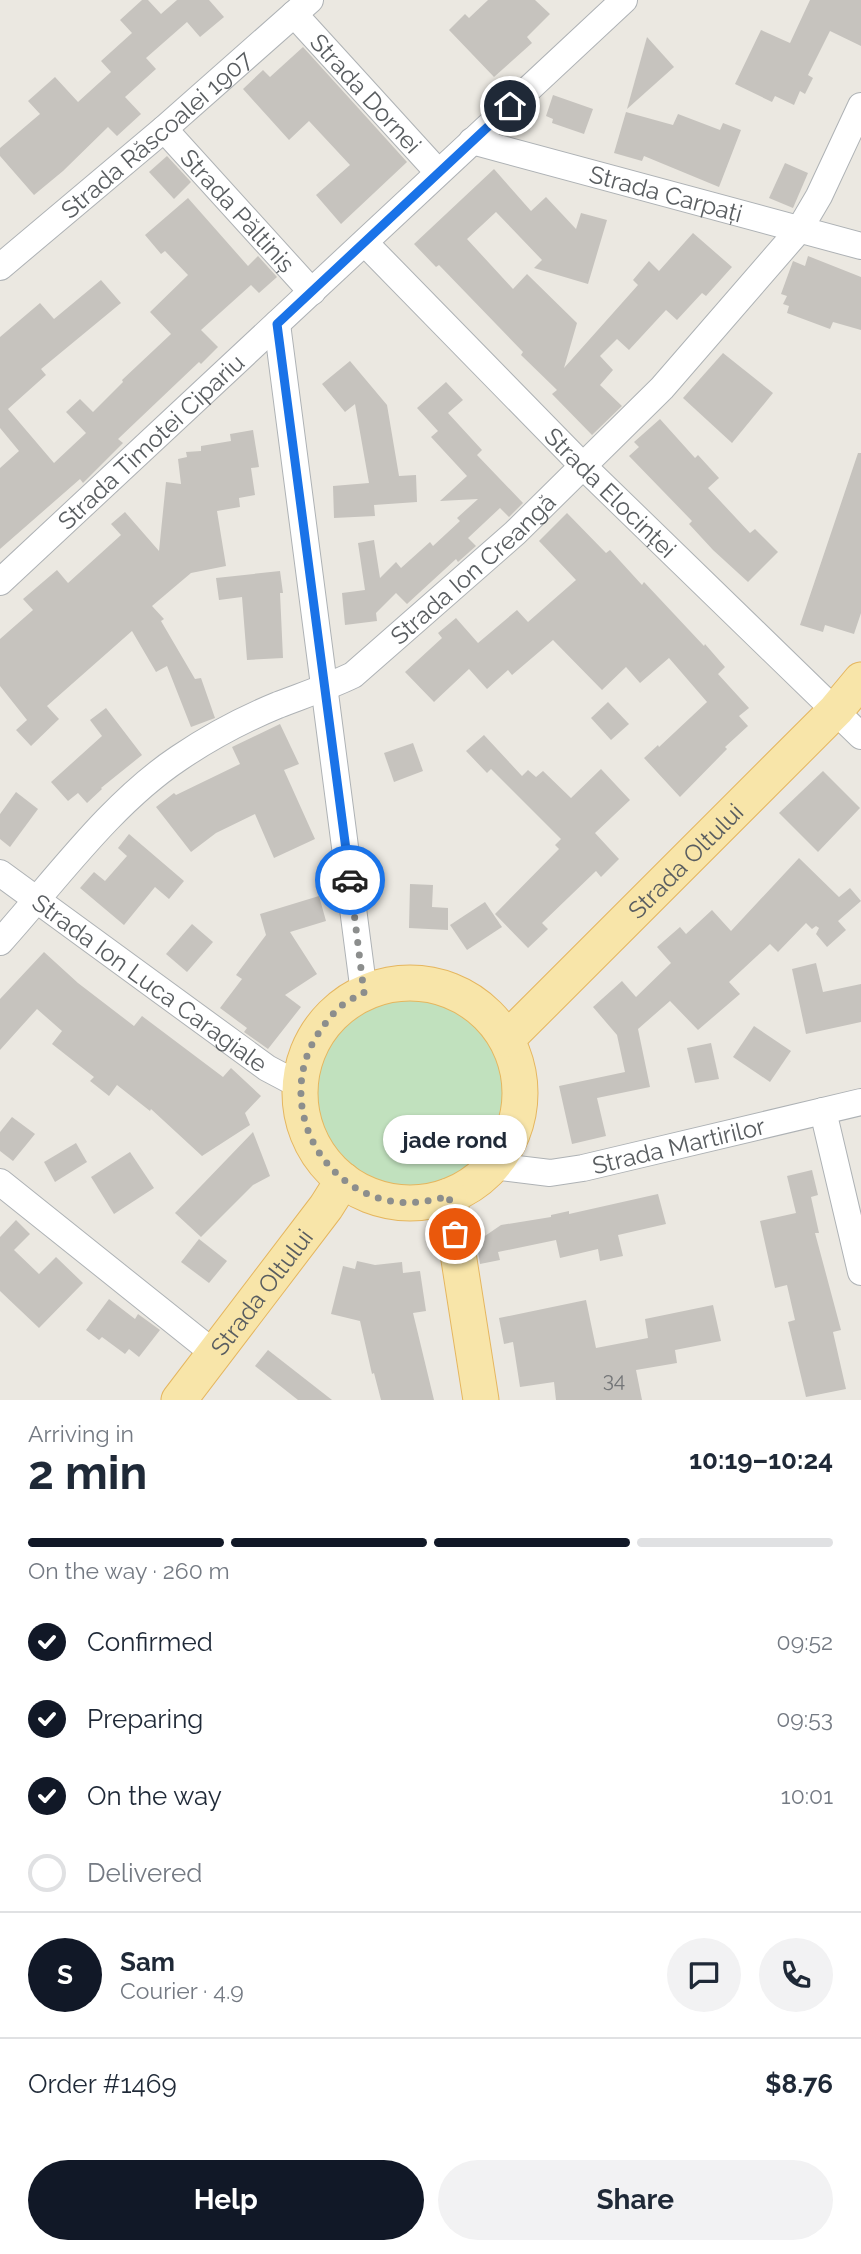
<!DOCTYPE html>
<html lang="en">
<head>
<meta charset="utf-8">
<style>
  :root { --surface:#fff; --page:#f2f2f3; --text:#1f2937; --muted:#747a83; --line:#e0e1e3; --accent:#111827 }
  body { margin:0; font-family:Raleway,sans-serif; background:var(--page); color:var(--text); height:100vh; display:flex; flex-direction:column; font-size:26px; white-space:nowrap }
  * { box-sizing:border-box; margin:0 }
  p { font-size:23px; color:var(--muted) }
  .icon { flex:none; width:38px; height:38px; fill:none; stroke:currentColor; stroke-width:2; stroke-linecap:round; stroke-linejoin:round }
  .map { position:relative; height:1400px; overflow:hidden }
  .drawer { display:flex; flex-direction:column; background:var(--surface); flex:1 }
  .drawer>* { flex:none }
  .pin { position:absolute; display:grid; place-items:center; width:60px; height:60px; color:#fff; margin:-30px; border:4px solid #fff; border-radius:50%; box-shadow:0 2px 7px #0007 }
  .courier { position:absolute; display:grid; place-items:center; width:70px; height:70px; margin:-35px; border:5px solid #1a73e8; border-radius:50%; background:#fff; color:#222; box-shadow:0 2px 9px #0007 }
  .bubble { position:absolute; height:49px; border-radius:24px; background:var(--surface); box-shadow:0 2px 5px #0004; font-size:23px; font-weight:700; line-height:49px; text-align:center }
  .head em { font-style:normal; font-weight:700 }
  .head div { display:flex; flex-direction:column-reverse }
  .head { display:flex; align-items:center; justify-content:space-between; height:119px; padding:0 28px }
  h1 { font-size:46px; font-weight:700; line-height:52px }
  .bar { display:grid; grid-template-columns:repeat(4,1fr); gap:10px 7px; align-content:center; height:84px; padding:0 28px }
  .bar i { height:9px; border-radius:5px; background:var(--line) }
  .bar .current { background:var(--accent) }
  .bar p { grid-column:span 4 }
  .line { display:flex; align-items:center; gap:18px; padding:0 28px; border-top:2px solid var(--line) }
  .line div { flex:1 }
  .round { display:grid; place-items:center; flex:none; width:74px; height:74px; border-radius:37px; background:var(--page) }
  ol { padding:0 28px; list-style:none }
  li { display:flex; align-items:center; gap:21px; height:77px }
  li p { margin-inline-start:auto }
  li .icon { padding:7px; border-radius:50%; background:var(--accent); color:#fff; stroke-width:4 }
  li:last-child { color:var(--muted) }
  li i { width:38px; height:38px; border:4px solid var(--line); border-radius:50% }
  .button { display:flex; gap:14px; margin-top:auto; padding:14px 28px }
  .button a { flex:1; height:80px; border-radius:42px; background:var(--accent); color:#fff; font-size:28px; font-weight:700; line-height:80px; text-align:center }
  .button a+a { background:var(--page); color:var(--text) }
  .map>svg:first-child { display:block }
  .green { fill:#c1e1be }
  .building { fill:#c6c3be }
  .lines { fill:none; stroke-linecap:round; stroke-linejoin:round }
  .minor-casing { stroke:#aeb2b5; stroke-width:28 }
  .major-casing { stroke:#e5b65f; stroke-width:37 }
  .minor { stroke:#fff; stroke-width:26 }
  .major { stroke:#f8e5a9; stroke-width:35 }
  .done { stroke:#8c8e8d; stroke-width:7; stroke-dasharray:0 12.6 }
  .route { stroke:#1a73e8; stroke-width:9 }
  .labels { text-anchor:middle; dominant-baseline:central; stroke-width:7; stroke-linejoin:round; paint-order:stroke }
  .number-label { font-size:21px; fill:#747678 }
  .street-label { font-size:24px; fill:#595d60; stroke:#fff }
</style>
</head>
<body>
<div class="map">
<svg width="861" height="1400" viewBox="0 0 861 1400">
  <rect width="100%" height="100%" fill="#ebe8e1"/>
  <!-- green -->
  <circle class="green" cx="410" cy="1093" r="110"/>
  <!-- building -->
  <g class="building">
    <path d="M142 0H148L161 14 177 0H209L224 17 200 37 187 22 146 58 156 69 125 97 141 114 117 136 108 127 63 171 34 195 0 156V148L40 114 28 101 55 77 78 102 111 72 101 61 132 33 120 20Z"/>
    <path d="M488 0H535L550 14 527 37 532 43 494 77 449 30 465 14 469 18Z"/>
    <path d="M810 0H861V46L830 31 808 75 813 78 805 94 800 91 794 105 775 96 772 102 735 84 761 30 790 43Z"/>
    <path d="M647 37 674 67 627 109Z"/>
    <path d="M303 47 407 162 341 224 316 195 350 165 309 121 289 140 243 89 263 70 270 77Z"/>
    <path d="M553 95 593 109 584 134 552 123 553 119 546 116Z"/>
    <path d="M626 112 673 125 678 114 720 130 723 123 741 130 719 187 644 156 642 161 614 153Z"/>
    <path d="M167 156 191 182 174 199 149 172Z"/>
    <path d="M785 163 808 173 793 208 769 198Z"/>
    <path d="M494 169 531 211 546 197 576 229 581 213 607 220 588 284 534 268 542 260 496 212 467 239 513 289 527 274 577 323 564 368 638 285 633 280 649 261 659 271 693 233 732 267 706 296 702 293 677 320 666 310 629 350 617 339 600 356 613 370 600 385 622 406 592 435 552 394 557 390 521 355 523 352 439 265 436 267 414 244Z"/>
    <path d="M188 198 248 266 258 256 277 277 259 293 251 285 201 330 218 347 201 364 199 362 118 439 123 443 83 483 80 479 0 549V468L19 451 0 428V337L40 303 54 319 101 280 121 303 41 369 46 375 8 409 54 463 86 433 66 412 80 399 93 412 123 382 122 380 171 334 150 312 188 275 165 251 161 254 145 235Z"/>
    <path d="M808 256 861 277V330L833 322 830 329 787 313 789 306 783 304 787 296 781 294 793 261 805 266Z"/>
    <path d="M723 353 773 393 732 443 683 398Z"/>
    <path d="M350 361 387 405 399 476 416 475 417 502 374 505 375 516 334 518 333 486 369 483 355 404 345 412 322 384Z"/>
    <path d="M446 382 463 400 448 413 482 450 477 455 523 503 509 517 500 508 468 538 476 546 458 562 456 559 407 604 396 593 376 613 377 621 345 625 342 593 365 590 358 543 374 540 380 578 396 562 401 568 430 542 433 546 460 521 457 518 478 499 440 501 467 476 431 437 438 431 417 408Z"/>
    <path d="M660 419 695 458 698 455 719 478 708 488 750 533 755 529 778 552 748 582 713 550 689 524 692 521 629 456 639 447 634 442Z"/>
    <path d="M253 430 259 467 251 468 255 495 239 498 240 507 217 511 226 566 191 573 152 606 164 619 161 621 195 679 201 678 215 718 191 727 167 666 156 672 132 631 47 706 59 719 31 746 16 730 27 720 0 686V639L33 610 23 599 57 570 68 583 121 535 111 524 125 512 159 551 166 482 181 484 178 459 187 457 186 452 201 451V446L231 441 230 434Z"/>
    <path d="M858 453H861V613L854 634 825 625 823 632 800 625Z"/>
    <path d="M567 513 606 553 610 550 642 585 644 582 704 646 705 644 725 667 718 674 749 708 739 716 748 726 725 747 727 749 680 797 644 758 658 745 659 747 707 702 669 658 640 683 626 667 602 690 553 640 512 675 508 670 487 689 469 669 434 702 405 672 442 638 438 633 456 618 478 643 517 610 528 622 576 580 539 541Z"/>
    <path d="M280 571 283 593H280L283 658 247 660 242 597 219 600 216 578Z"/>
    <path d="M608 702 629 724 611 740 591 718Z"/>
    <path d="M106 708 142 755 101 788 102 789 87 803 78 793 68 801 51 782 102 736 90 720Z"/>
    <path d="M280 724 299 764 284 770 315 839 274 858 255 814 216 833 191 852 156 807 174 793 176 795 240 764 232 747Z"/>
    <path d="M484 735 522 776 528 770 536 777 543 771 571 798 601 769 630 800 595 833 619 859 601 877 596 871 542 923 548 929 528 948 495 914 559 849 555 845 561 839 491 769 487 773 466 751Z"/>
    <path d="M413 743 423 771 394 782 384 753Z"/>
    <path d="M823 771 860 808 818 852 779 813Z"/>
    <path d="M16 792 38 809 10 847 0 839V814Z"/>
    <path d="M129 834 184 881 169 899 155 887 124 925 80 888 94 872 105 881 127 856 118 848Z"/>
    <path d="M799 858 839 897 850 888 861 901 838 921 846 930 827 947 816 934 819 928 816 926 812 929 806 923 778 952 770 944 729 982 740 994 698 1030 670 1001 638 1029 650 1087 597 1098 606 1136 572 1144 559 1086 625 1072 617 1035 593 1007 622 981 636 997 671 963 657 947 680 927 686 934 712 910 731 931Z"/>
    <path d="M410 884 433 885 432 907 448 908V930L409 928Z"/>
    <path d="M319 896 326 921 290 932 317 974 285 995 301 1007 268 1049 244 1032 247 1028 220 1008 242 979 236 975 266 935 260 914Z"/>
    <path d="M485 902 502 927 467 950 450 925Z"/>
    <path d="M192 924 213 942 187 972 166 954Z"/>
    <path d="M44 952 78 983 134 1026 142 1016 223 1077 231 1068 261 1096 245 1113 250 1125 202 1156 151 1109 150 1111 117 1085 109 1096 90 1081 94 1077 52 1044 62 1031 37 1009 0 1050V999Z"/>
    <path d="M816 963 823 992 861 984V1022L806 1034 792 969Z"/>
    <path d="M754 1026 791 1051 770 1082 733 1057Z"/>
    <path d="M711 1043 719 1079 695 1083 687 1048Z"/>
    <path d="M12 1117 35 1134 13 1161 0 1151V1132Z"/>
    <path d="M253 1132 270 1176 253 1185 201 1237 175 1213Z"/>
    <path d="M76 1143 87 1162 55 1182 44 1162Z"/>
    <path d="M130 1152 154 1188 114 1214 91 1177Z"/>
    <path d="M812 1170 818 1195 811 1197 819 1233H815L841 1330 833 1332 846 1389 806 1397 788 1322 795 1320 787 1285 775 1288 760 1221 796 1213 787 1176Z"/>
    <path d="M658 1194 666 1224 618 1235 623 1256 600 1261 598 1249 560 1258 556 1240 498 1252 500 1260 480 1264 477 1245 479 1240 501 1225 551 1217V1215L569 1211V1214Z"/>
    <path d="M16 1220 30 1234 14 1250 39 1274 56 1257 83 1283 39 1328 0 1291V1237Z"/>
    <path d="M199 1239 227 1261 209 1283 181 1262Z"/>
    <path d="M357 1261 375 1265 402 1262 403 1273 420 1271 426 1311 413 1313 434 1400H381L374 1373 372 1374 360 1321 331 1314 343 1266 355 1269Z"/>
    <path d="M109 1299 135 1319 138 1314 160 1330 139 1357 129 1349 125 1354 102 1337 99 1340 86 1330Z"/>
    <path d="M586 1300 596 1348 648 1338 645 1319 713 1305 721 1341 675 1350 677 1363 636 1370 642 1400H556L554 1382 520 1387 513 1342 504 1344 499 1318Z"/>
    <path d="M268 1350 332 1400H298L255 1366Z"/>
  </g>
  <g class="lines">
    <defs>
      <g id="minor">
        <path id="s1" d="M294 14 438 172"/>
        <path id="s2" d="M164 129 312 292"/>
        <path id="s3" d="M472 141 861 246"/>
        <path id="s4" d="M365 243 584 467 861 736"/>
        <path id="s5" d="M0 267 164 129 310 0"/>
        <path d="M277 324 364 993"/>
        <path id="s6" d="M0 582 624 0"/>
        <path id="s7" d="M0 873 267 1068 301 1086"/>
        <path id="s8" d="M0 942C56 880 110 804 179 758 210 737 244 719 278 705 304 695 328 687 353 675L515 533 662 388 799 230 819 196 861 106"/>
        <path d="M823 1111 861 1272"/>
        <path id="s9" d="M493 1166 550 1173 583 1168 861 1102"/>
        <path d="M0 1182 215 1354"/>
      </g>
      <g id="major">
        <circle cx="410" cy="1093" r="110"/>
        <path id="s10" d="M507 1039 836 710 861 680"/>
        <path d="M449 1196 481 1400"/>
        <path id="s11" d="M179 1400 326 1207 343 1180"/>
      </g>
    </defs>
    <!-- minor casing -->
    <use href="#minor" class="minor-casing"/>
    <!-- major casing -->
    <use href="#major" class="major-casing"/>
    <!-- minor -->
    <use href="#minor" class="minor"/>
    <!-- major -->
    <use href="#major" class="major"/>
  </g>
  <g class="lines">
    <!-- done -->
    <path class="done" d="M350 880 364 993C358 996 351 999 345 1003 335 1010 327 1021 320 1031 275 1095 314 1187 391 1201 410 1205 430 1201 449 1196L455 1234"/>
    <!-- route -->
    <path class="route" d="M350 880 277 324 510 106"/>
  </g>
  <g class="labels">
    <!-- number labels -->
    <g class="number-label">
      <text x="614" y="1379">34</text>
    </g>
    <!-- street labels -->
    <g class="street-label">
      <text stroke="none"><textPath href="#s1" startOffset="107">Strada Dornei</textPath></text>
      <text stroke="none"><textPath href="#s5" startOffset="205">Strada Răscoalei 1907</textPath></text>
      <text stroke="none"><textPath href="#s3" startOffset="201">Strada Carpați</textPath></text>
      <text stroke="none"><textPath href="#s2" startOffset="110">Strada Păltiniș</textPath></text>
      <text stroke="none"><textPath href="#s6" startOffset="206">Strada Timotei Cipariu</textPath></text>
      <text stroke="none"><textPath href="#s4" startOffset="350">Strada Elocinței</textPath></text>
      <text stroke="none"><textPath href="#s8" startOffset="611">Strada Ion Creangă</textPath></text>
      <text stroke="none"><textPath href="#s10" startOffset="252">Strada Oltului</textPath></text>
      <text stroke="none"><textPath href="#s7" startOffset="186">Strada Ion Luca Caragiale</textPath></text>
      <text stroke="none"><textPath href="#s9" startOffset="189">Strada Martirilor</textPath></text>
      <text stroke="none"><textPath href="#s11" startOffset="136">Strada Oltului</textPath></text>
    </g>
  </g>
</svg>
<div class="pin" style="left:455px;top:1234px;background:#ea580c"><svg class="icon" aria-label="bag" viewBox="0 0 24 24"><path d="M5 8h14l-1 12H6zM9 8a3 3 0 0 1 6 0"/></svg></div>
<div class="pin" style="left:510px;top:106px;background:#1f2937"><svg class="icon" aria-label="home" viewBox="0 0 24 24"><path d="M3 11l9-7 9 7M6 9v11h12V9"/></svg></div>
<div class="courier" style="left:350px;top:880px"><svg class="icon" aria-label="car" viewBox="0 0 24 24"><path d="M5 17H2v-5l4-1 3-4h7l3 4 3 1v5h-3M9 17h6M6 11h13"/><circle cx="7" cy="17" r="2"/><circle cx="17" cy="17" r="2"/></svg></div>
<div class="bubble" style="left:383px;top:1115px;width:144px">jade rond</div>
</div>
<section class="drawer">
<div class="head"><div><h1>2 min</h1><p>Arriving in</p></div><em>10:19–10:24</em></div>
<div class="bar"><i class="current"></i><i class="current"></i><i class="current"></i><i></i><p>On the way · 260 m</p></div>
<ol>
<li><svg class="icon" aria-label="check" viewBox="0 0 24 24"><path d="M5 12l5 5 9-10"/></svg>Confirmed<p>09:52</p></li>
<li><svg class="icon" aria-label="check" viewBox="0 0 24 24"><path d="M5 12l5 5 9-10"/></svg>Preparing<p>09:53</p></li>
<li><svg class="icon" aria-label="check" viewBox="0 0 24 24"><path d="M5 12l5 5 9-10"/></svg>On the way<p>10:01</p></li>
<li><i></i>Delivered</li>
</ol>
<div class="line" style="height:126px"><b class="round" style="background:var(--accent);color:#fff">S</b><div><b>Sam</b><p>Courier · 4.9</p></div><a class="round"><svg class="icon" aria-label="chat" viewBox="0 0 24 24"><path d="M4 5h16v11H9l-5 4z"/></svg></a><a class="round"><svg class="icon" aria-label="phone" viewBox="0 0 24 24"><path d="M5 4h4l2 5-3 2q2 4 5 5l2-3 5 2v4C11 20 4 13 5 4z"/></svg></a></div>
<div class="line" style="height:91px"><div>Order #1469</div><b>$8.76</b></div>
<div class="button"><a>Help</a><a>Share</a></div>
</section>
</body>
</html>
